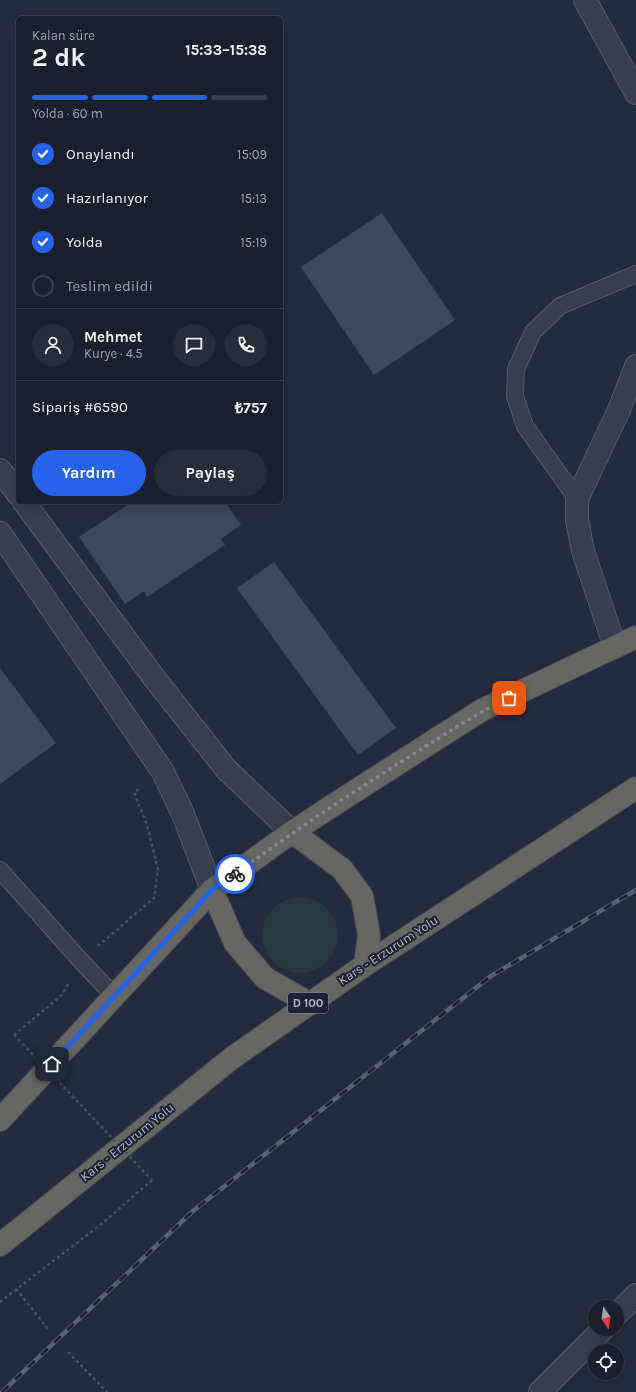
<!DOCTYPE html>
<html lang="tr">
<head>
<meta charset="utf-8">
<style>
  :root { --surface:#1c202e; --page:#292d3a; --text:#f1f3f6; --muted:#a0a3aa; --line:#3a3e4a; --accent:#2563eb }
  body { margin:0; font-family:Karla,sans-serif; background:var(--page); color:var(--text); height:100vh; display:flex; flex-direction:column; font-size:15px; white-space:nowrap }
  * { box-sizing:border-box; margin:0 }
  p { font-size:13px; color:var(--muted) }
  .icon { flex:none; width:22px; height:22px; fill:none; stroke:currentColor; stroke-width:2; stroke-linecap:round; stroke-linejoin:round }
  .map { position:relative; flex:1; overflow:hidden }
  .side { position:absolute; left:16px; top:16px; width:267px; height:488px; display:flex; flex-direction:column; background:var(--surface); border-radius:6px; box-shadow:0 4px 16px #0002,0 0 0 1px var(--line) }
  .side>* { flex:none }
  .needle { width:26px; rotate:167deg }
  .controls { position:absolute; left:588px; top:1300px; display:grid; gap:8px }
  .controls a { display:grid; place-items:center; width:36px; height:36px; border-radius:50%; background:var(--surface); box-shadow:0 4px 16px #0002,0 0 0 1px var(--line); font-size:20px }
  .pin { position:absolute; display:grid; place-items:center; width:34px; height:34px; color:#fff; margin:-17px; border-radius:8px; box-shadow:0 2px 6px #0006 }
  .courier { position:absolute; display:grid; place-items:center; width:40px; height:40px; margin:-20px; border:3px solid #2563eb; border-radius:50%; background:#fff; color:#222; box-shadow:0 1px 5px #0007 }
  .headline em { font-style:normal; font-weight:700 }
  .headline div { display:flex; flex-direction:column-reverse }
  .headline { display:flex; align-items:center; justify-content:space-between; height:68px; padding:0 16px }
  h1 { font-size:26px; font-weight:700; line-height:30px }
  .bar { display:grid; grid-template-columns:repeat(4,1fr); gap:6px 4px; align-content:center; height:48px; padding:0 16px }
  .bar i { height:5px; border-radius:3px; background:var(--line) }
  .bar .selected { background:var(--accent) }
  .bar p { grid-column:span 4 }
  .line { display:flex; align-items:center; gap:10px; padding:0 16px; border-top:1px solid var(--line) }
  .line div { flex:1 }
  .round { display:grid; place-items:center; flex:none; width:42px; height:42px; border-radius:21px; background:var(--page) }
  ol { padding:0 16px; list-style:none }
  li { display:flex; align-items:center; gap:12px; height:44px }
  li p { margin-inline-start:auto }
  li .icon { padding:4px; border-radius:50%; background:var(--accent); color:#fff; stroke-width:4 }
  li:last-child { color:var(--muted) }
  li i { width:22px; height:22px; border:2px solid var(--line); border-radius:50% }
  .cta { display:flex; gap:8px; margin-top:auto; padding:8px 16px }
  .cta a { flex:1; height:46px; border-radius:24px; background:var(--accent); color:#fff; font-size:16px; font-weight:700; line-height:46px; text-align:center }
  .cta a+a { background:var(--page); color:var(--text) }
  .map>svg:first-child { display:block }
  .green { fill:#27383f }
  .building { fill:#41475e }
  .lines { fill:none; stroke-linecap:round; stroke-linejoin:round }
  .service-casing { stroke:#575b6c; stroke-width:18 }
  .minor-casing { stroke:#575b6c; stroke-width:24 }
  .tertiary-casing { stroke:#575b6c; stroke-width:24 }
  .trunk-casing { stroke:#444859; stroke-width:24 }
  .path { stroke:#45555c; stroke-width:2.5; stroke-dasharray:3 3; stroke-linecap:butt }
  .service { stroke:#393e4e; stroke-width:16 }
  .minor { stroke:#393e4e; stroke-width:22 }
  .tertiary { stroke:#393e4e; stroke-width:22 }
  .trunk { stroke:#666662; stroke-width:22 }
  .rail-casing { stroke:#5b6175; stroke-width:4.5 }
  .rail { stroke:#1e2234; stroke-width:3; stroke-dasharray:9; stroke-linecap:butt }
  .path-bridge { stroke:#45555c; stroke-width:2.5; stroke-dasharray:3 3; stroke-linecap:butt }
  .done { stroke:#838798; stroke-width:4; stroke-dasharray:0 7.2 }
  .route { stroke:#2563eb; stroke-width:5 }
  .labels { text-anchor:middle; dominant-baseline:central; stroke-width:4; stroke-linejoin:round; paint-order:stroke }
  .shield { fill:#1e2234; stroke:#888c9c; stroke-width:1 }
  .shield-label { font-size:12px; font-weight:bold; fill:#b5b9c9 }
  .street-label { font-size:13px; fill:#b5b9c9; stroke:#1e2234 }
</style>
</head>
<body>
<div class="map">
<svg width="636" height="1392" viewBox="0 0 636 1392">
  <rect width="100%" height="100%" fill="#252b3e"/>
  <!-- green -->
  <circle class="green" cx="300" cy="935" r="38"/>
  <!-- building -->
  <g class="building">
    <path d="M382 213 455 320 374 375 301 267Z"/>
    <path d="M132 502H225L241 525 221 539 225 545 147 597 144 591 125 604 79 537Z"/>
    <path d="M274 562 396 728 358 755 237 588Z"/>
    <path d="M0 668 56 743 0 784Z"/>
  </g>
  <g class="lines">
    <defs>
      <g id="service">
        <path d="M577 499 525 426 515 396 516 369 533 332 560 306 636 274"/>
        <path d="M0 870 81 961 114 996"/>
      </g>
      <g id="minor">
        <path d="M585 0 636 93"/>
        <path d="M615 647 583 551 577 520V499L619 410 636 366"/>
      </g>
      <g id="tertiary">
        <path d="M0 470 18 494"/>
        <path d="M24 502 155 679 226 769 292 832"/>
        <path d="M0 533 163 772 183 814 212 890"/>
        <path d="M617 1314 636 1295"/>
        <path d="M540 1392 603 1329"/>
      </g>
      <g id="trunk">
        <path d="M292 832 342 869 362 896 369 935 365 965"/>
        <path d="M212 890 235 943 265 978 309 1003"/>
        <path d="M0 1120 212 890 292 832 366 784 482 710 636 637"/>
        <path d="M0 1245 232 1058 365 965 636 788"/>
      </g>
    </defs>
    <!-- service casing -->
    <use href="#service" class="service-casing"/>
    <!-- minor casing -->
    <use href="#minor" class="minor-casing"/>
    <!-- tertiary casing -->
    <use href="#tertiary" class="tertiary-casing"/>
    <!-- trunk casing -->
    <use href="#trunk" class="trunk-casing"/>
    <!-- path -->
    <g class="path">
      <path d="M98 946 154 898 158 869 147 825 134 792 141 788"/>
      <path d="M14 1035 62 995 69 982"/>
      <path d="M16 1289 49 1330"/>
      <path d="M0 1302 104 1222 152 1180"/>
      <path d="M68 1352 107 1392"/>
    </g>
    <!-- service -->
    <use href="#service" class="service"/>
    <!-- minor -->
    <use href="#minor" class="minor"/>
    <!-- tertiary -->
    <use href="#tertiary" class="tertiary"/>
    <!-- trunk -->
    <use href="#trunk" class="trunk"/>
    <defs>
      <path id="rail" d="M2 1392 193 1211 491 976 636 890"/>
    </defs>
    <!-- rail casing -->
    <use href="#rail" class="rail-casing"/>
    <!-- rail -->
    <use href="#rail" class="rail"/>
    <!-- path-bridge -->
    <path class="path-bridge" d="M14 1035 152 1180"/>
  </g>
  <g class="lines">
    <!-- done -->
    <path class="done" d="M235 874C293 832 351 793 412 755 444 735 475 714 509 698"/>
    <!-- route -->
    <path class="route" d="M52 1064 212 890 235 874"/>
  </g>
  <g class="labels">
    <!-- shield labels -->
    <rect class="shield" x="288" y="993" width="40" height="20" rx="3"/>
    <g class="shield-label">
      <text x="308" y="1003">D 100</text>
    </g>
    <!-- street labels -->
    <g class="street-label">
      <text transform="translate(388 950) rotate(-33)">Kars - Erzurum Yolu</text>
      <text transform="translate(127 1142) rotate(-39)">Kars - Erzurum Yolu</text>
    </g>
  </g>
</svg>
<div class="controls">
<a><svg class="needle" viewBox="-14 -14 28 28"><path d="M0-13l5 13h-10z" fill="#e53935"/><path d="M0 13l5-13h-10z" fill="#a0a3aa"/></svg></a>
<a><svg class="icon" aria-label="locate" viewBox="0 0 24 24"><circle cx="12" cy="12" r="6"/><path d="M12 2v4M12 18v4M2 12h4M18 12h4"/></svg></a>
</div>
<div class="pin" style="left:509px;top:698px;background:#ea580c"><svg class="icon" aria-label="bag" viewBox="0 0 24 24"><path d="M5 8h14l-1 12H6zM9 8a3 3 0 0 1 6 0"/></svg></div>
<div class="pin" style="left:52px;top:1064px;background:#1f2937"><svg class="icon" aria-label="home" viewBox="0 0 24 24"><path d="M3 11l9-7 9 7M6 9v11h12V9"/></svg></div>
<div class="courier" style="left:235px;top:874px"><svg class="icon" aria-label="bike" viewBox="0 0 24 24"><circle cx="6" cy="16" r="4"/><circle cx="18" cy="16" r="4"/><path d="M6 16l4-8h5l3 8M10 8l3 8H6M13 5h3"/></svg></div>
<section class="side">
<div class="headline"><div><h1>2 dk</h1><p>Kalan süre</p></div><em>15:33–15:38</em></div>
<div class="bar"><i class="selected"></i><i class="selected"></i><i class="selected"></i><i></i><p>Yolda · 60 m</p></div>
<ol>
<li><svg class="icon" aria-label="check" viewBox="0 0 24 24"><path d="M5 12l5 5 9-10"/></svg>Onaylandı<p>15:09</p></li>
<li><svg class="icon" aria-label="check" viewBox="0 0 24 24"><path d="M5 12l5 5 9-10"/></svg>Hazırlanıyor<p>15:13</p></li>
<li><svg class="icon" aria-label="check" viewBox="0 0 24 24"><path d="M5 12l5 5 9-10"/></svg>Yolda<p>15:19</p></li>
<li><i></i>Teslim edildi</li>
</ol>
<div class="line" style="height:72px"><a class="round"><svg class="icon" aria-label="person" viewBox="0 0 24 24"><circle cx="12" cy="8" r="4"/><path d="M4 21q1-7 8-7t8 7"/></svg></a><div><b>Mehmet</b><p>Kurye · 4.5</p></div><a class="round"><svg class="icon" aria-label="chat" viewBox="0 0 24 24"><path d="M4 5h16v11H9l-5 4z"/></svg></a><a class="round"><svg class="icon" aria-label="phone" viewBox="0 0 24 24"><path d="M5 4h4l2 5-3 2q2 4 5 5l2-3 5 2v4C11 20 4 13 5 4z"/></svg></a></div>
<div class="line" style="height:52px"><div>Sipariş #6590</div><b>₺757</b></div>
<div class="cta"><a>Yardım</a><a>Paylaş</a></div>
</section>
</div>
</body>
</html>
